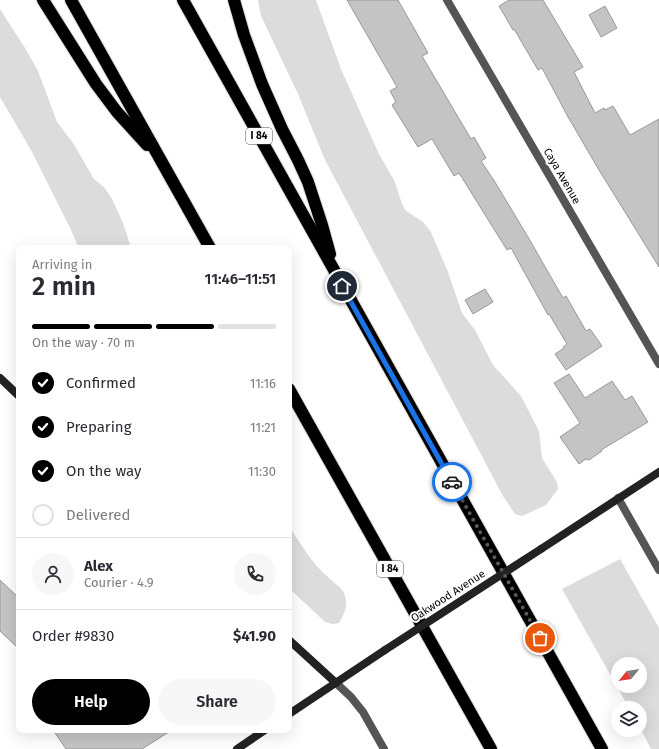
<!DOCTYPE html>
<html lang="en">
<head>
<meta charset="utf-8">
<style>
  :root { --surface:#fff; --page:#f7f7f7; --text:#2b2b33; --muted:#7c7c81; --line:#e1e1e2; --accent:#000 }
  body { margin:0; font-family:"Fira Sans",sans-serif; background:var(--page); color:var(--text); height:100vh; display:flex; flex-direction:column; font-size:15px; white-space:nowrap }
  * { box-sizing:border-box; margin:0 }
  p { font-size:13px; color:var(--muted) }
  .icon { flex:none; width:22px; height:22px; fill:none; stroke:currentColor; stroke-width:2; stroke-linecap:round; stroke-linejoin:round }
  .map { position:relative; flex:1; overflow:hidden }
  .details { position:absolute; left:16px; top:245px; width:276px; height:488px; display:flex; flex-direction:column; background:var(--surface); border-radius:8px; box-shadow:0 4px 16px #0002 }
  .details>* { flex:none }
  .needle { width:26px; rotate:240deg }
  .controls { position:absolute; left:611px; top:657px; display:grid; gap:8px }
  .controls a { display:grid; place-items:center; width:36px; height:36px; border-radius:50%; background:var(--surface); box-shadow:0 4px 16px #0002; font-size:20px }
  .pin { position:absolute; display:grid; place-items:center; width:34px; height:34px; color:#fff; margin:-17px; border:2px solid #fff; border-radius:50%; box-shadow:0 1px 4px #0007 }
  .courier { position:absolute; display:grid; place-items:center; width:40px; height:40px; margin:-20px; border:3px solid #1a73e8; border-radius:50%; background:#fff; color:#222; box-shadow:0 1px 5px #0007 }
  .overview em { font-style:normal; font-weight:600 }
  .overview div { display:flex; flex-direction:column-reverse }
  .overview { display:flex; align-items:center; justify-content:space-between; height:68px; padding:0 16px }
  h1 { font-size:26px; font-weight:600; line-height:30px }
  .bar { display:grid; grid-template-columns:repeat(4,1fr); gap:6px 4px; align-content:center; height:48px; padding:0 16px }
  .bar i { height:5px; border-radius:3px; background:var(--line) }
  .bar .current { background:var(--accent) }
  .bar p { grid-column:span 4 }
  .line { display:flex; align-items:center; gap:10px; padding:0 16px; border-top:1px solid var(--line) }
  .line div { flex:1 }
  .round { display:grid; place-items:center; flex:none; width:42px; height:42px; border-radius:21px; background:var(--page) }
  ol { padding:0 16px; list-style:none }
  li { display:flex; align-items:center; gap:12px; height:44px }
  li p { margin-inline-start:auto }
  li .icon { padding:4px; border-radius:50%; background:var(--accent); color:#fff; stroke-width:4 }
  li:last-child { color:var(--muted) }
  li i { width:22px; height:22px; border:2px solid var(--line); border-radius:50% }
  .primary-button { display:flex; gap:8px; margin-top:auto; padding:8px 16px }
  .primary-button a { flex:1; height:46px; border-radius:24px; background:var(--accent); color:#fff; font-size:16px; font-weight:600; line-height:46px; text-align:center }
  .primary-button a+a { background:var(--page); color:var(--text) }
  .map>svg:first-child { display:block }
  .green { fill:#dcdcdc; fill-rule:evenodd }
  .building { fill:#c4c4c4; stroke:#999 }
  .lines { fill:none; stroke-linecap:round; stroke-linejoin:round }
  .highway-casing { stroke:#dbdbdb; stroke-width:14 }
  .street { stroke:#555; stroke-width:8 }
  .secondary { stroke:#222; stroke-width:8 }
  .highway { stroke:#000; stroke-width:12 }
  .secondary-bridge { stroke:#222; stroke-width:8 }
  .done { stroke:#595959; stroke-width:4; stroke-dasharray:0 7.2 }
  .route { stroke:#1a73e8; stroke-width:5 }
  .labels { text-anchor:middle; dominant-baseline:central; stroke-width:4; stroke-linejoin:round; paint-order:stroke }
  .shield { fill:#fff; stroke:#4c4c4c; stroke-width:1 }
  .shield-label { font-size:10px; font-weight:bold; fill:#000 }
  .street-label { font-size:11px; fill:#000; stroke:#fff }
</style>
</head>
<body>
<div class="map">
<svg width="659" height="749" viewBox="0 0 659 749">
  <rect width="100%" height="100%" fill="#fff"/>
  <!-- green -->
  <g class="green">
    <path d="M258 0H316L341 69 378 152 395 182 402 204 406 211 423 222 431 232 448 272 462 313 475 330 493 365 521 396 539 431 542 458 557 482 558 489 546 505 522 516 515 514 503 496 325 160 298 94 261 16Z"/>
    <path d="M0 9 25 48 38 71 57 122 73 143 94 179 105 188 112 199 123 223 131 248H79L69 226 32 152 0 97Z"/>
    <path d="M289 526C301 544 312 564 329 578 335 584 343 588 345 596 348 607 344 614 339 623L332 624 325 622 289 588Z"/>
    <path d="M620 559 659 628V749H651L640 728V708H629L562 589ZM618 664H640V686H618Z"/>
  </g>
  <!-- building -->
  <g class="building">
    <path d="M347 0H398L428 53 422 56 471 139 474 137 486 158 481 161 495 182 528 237 563 298 566 296 586 331 590 329 602 346 566 370 555 354 564 348 563 347 567 344 549 314 548 315 511 248 507 250 459 173 454 176 432 139 418 147 392 105 396 102 390 91 397 87Z"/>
    <path d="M509 0H543L583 67 574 72 595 113 604 108 605 110 613 106 630 135 659 119V267L599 170 568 117 542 68 538 70 514 29 513 30 499 6Z"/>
    <path d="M605 6 617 28 601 37 589 15Z"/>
    <path d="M485 289 493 302 473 314 465 300Z"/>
    <path d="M569 374 585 398 612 381 625 400 632 396 648 422 601 450 602 451 589 460 586 459 579 464 560 437 580 423 554 383Z"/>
    <path d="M0 580 19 598V649L0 631Z"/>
    <path d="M53 730H172L142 749H66Z"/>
  </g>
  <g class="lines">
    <defs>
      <g id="highway">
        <path d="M43 0 96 84 117 112 147 145"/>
        <path d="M71 0 210 248"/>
        <path d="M183 0 602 749"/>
        <path d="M234 0 244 35 262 84 282 129 298 160 308 182 322 225 330 254"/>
        <path d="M289 389 491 749"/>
      </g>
    </defs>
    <!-- highway casing -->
    <use href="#highway" class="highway-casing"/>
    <!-- street -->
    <g class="street">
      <path d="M447 0 659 364"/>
      <path d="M618 498 659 570"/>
      <path d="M336 683 351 697 363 712 384 749"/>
    </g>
    <!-- secondary -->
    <g class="secondary">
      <path d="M0 378 19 396"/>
      <path d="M541 549 659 472"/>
      <path d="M289 640 336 683"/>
      <path d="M289 714 385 650"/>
      <path d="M237 749 265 730"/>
    </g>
    <!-- highway -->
    <use href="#highway" class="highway"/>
    <!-- secondary-bridge -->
    <path class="secondary-bridge" d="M385 650 541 549"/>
  </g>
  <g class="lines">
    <!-- done -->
    <path class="done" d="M452 482 540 638"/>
    <!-- route -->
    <path class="route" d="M342 286 452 482"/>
  </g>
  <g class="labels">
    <!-- shield labels -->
    <g class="shield">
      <rect x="246" y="128" width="26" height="16" rx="3"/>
      <rect x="377" y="561" width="26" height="16" rx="3"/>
    </g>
    <g class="shield-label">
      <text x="259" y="136">I 84</text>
      <text x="390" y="569">I 84</text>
    </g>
    <!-- street labels -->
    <g class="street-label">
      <text transform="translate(562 176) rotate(60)">Caya Avenue</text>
      <text transform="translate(448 596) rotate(-33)">Oakwood Avenue</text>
    </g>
  </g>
</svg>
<div class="controls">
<a><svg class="needle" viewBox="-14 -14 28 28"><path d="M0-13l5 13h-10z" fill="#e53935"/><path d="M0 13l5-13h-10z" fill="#7c7c81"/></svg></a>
<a><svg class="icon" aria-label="layers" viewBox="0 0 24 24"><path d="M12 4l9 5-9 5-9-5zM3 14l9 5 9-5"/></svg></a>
</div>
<div class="pin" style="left:540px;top:638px;background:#ea580c"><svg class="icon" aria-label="bag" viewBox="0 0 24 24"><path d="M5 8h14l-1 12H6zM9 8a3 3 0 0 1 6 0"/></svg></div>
<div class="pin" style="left:342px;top:286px;background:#1f2937"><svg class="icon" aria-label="home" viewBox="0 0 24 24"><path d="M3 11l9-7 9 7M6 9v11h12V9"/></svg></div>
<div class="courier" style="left:452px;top:482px"><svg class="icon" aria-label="car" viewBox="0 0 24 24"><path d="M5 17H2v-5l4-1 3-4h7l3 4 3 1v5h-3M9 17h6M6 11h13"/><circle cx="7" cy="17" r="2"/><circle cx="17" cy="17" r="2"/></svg></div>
<section class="details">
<div class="overview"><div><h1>2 min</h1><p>Arriving in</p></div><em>11:46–11:51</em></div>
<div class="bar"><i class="current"></i><i class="current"></i><i class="current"></i><i></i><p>On the way · 70 m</p></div>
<ol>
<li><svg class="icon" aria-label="check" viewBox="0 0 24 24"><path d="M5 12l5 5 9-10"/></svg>Confirmed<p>11:16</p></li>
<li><svg class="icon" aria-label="check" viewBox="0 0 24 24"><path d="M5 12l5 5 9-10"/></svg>Preparing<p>11:21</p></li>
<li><svg class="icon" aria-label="check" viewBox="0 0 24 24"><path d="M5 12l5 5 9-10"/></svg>On the way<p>11:30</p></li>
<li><i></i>Delivered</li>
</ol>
<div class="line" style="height:72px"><a class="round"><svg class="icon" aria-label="person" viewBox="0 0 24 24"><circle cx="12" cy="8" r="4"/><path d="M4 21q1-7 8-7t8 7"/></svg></a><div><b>Alex</b><p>Courier · 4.9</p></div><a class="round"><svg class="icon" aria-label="phone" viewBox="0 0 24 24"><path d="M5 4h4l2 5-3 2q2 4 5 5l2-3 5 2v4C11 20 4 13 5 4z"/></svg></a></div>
<div class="line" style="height:52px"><div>Order #9830</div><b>$41.90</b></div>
<div class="primary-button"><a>Help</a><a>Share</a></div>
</section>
</div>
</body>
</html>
